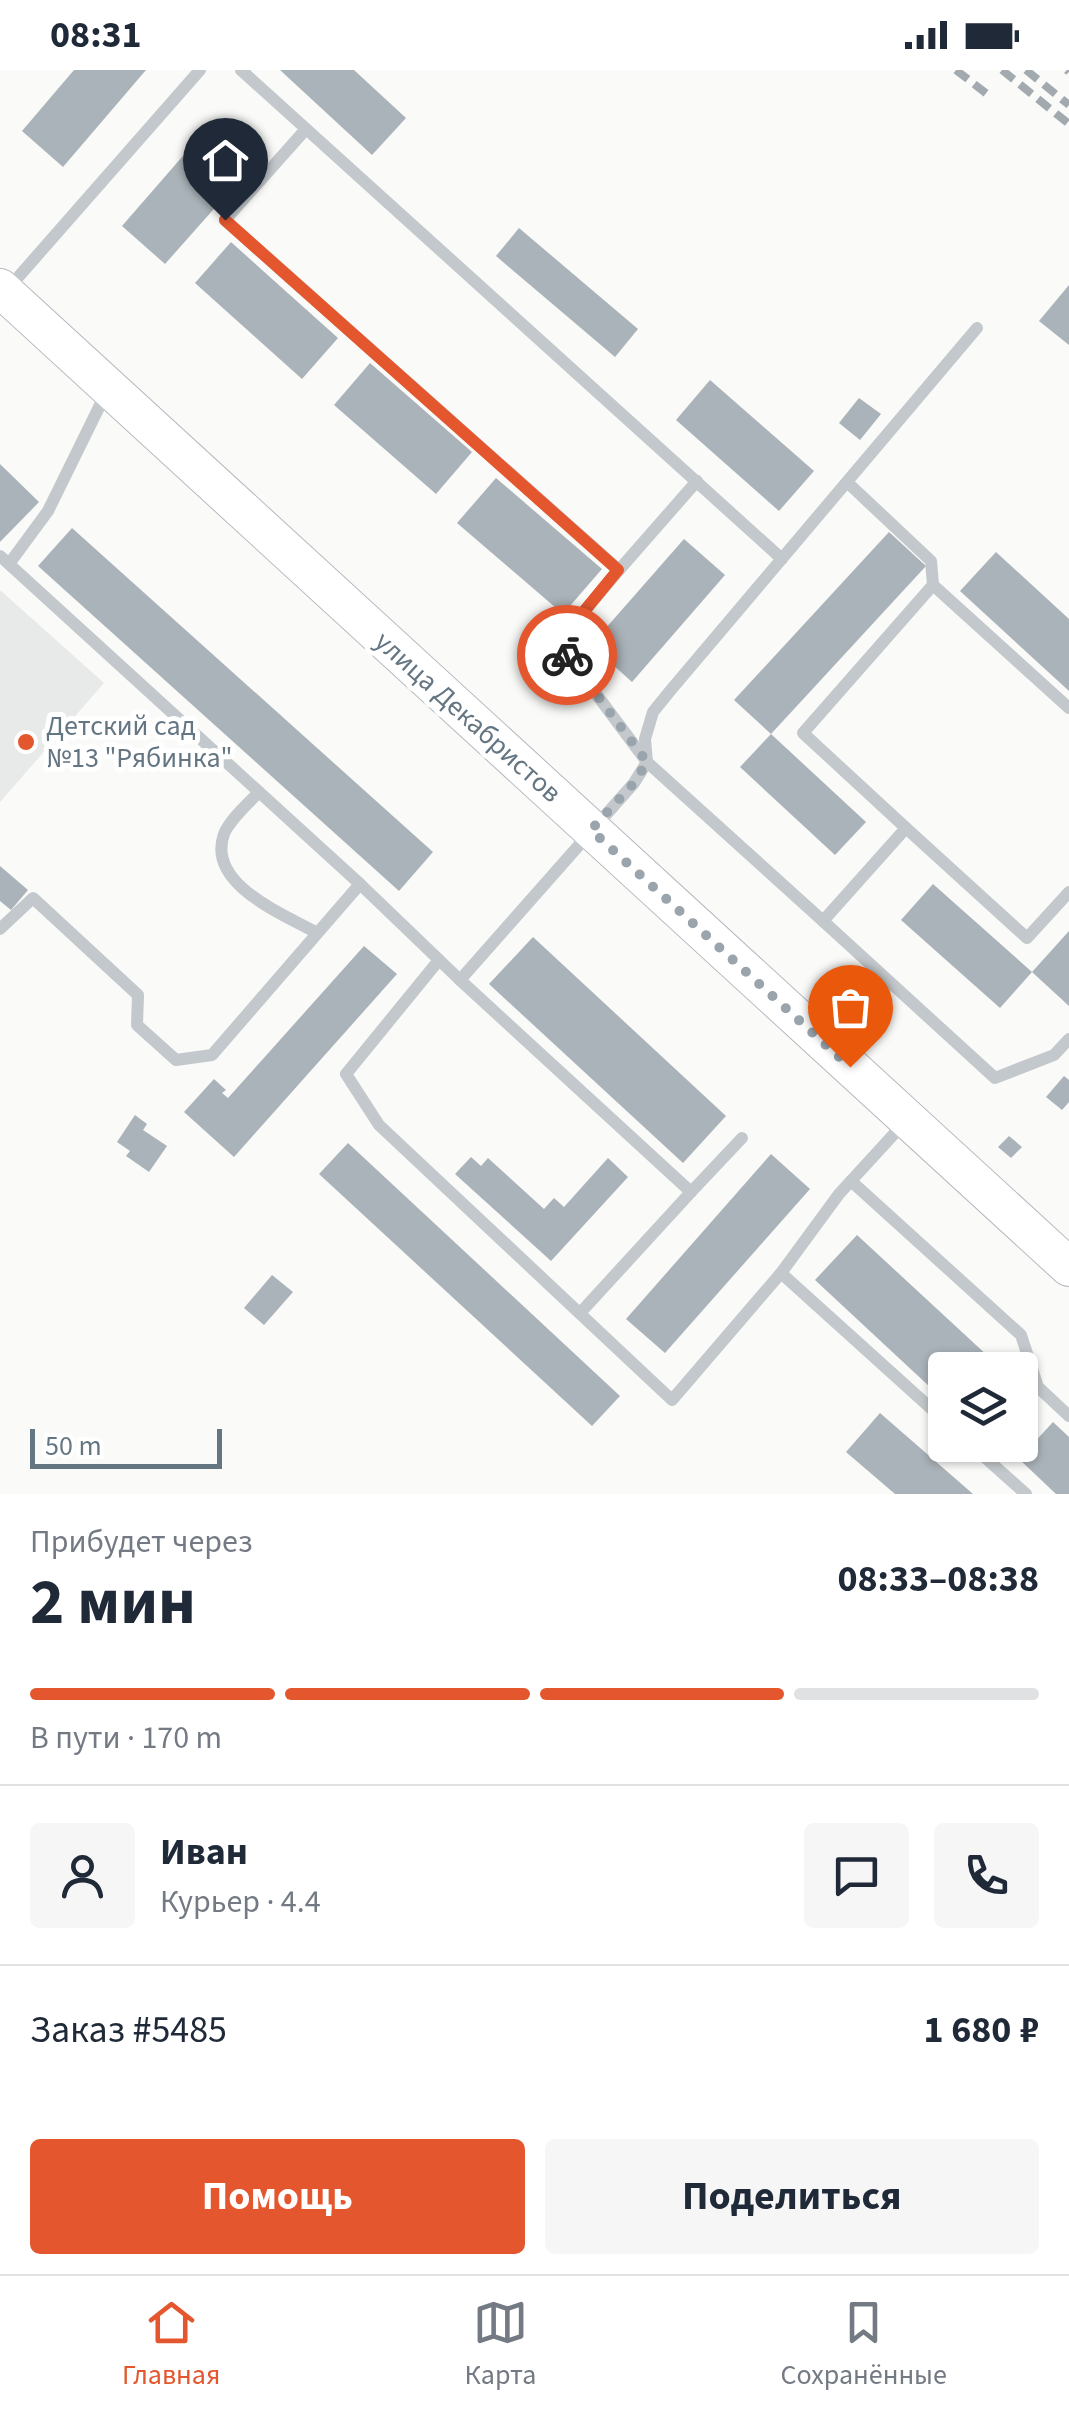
<!DOCTYPE html>
<html lang="ru">
<head>
<meta charset="utf-8">
<style>
  :root { --surface:#fff; --page:#f6f6f7; --text:#1f2937; --muted:#747a83; --line:#e0e1e3; --accent:#e4572e }
  body { margin:0; font-family:"Source Sans 3",sans-serif; background:var(--page); color:var(--text); height:100vh; display:flex; flex-direction:column; font-size:38px; white-space:nowrap }
  * { box-sizing:border-box; margin:0 }
  p { font-size:32px; color:var(--muted) }
  .icon { flex:none; width:55px; height:55px; fill:none; stroke:currentColor; stroke-width:2; stroke-linecap:round; stroke-linejoin:round }
  .map { position:relative; height:1424px; overflow:hidden }
  .panel { display:flex; flex-direction:column; background:var(--surface); flex:1 }
  .panel>* { flex:none }
  .fabs { position:absolute; left:928px; top:1282px; display:grid; gap:20px }
  .fabs a { display:grid; place-items:center; width:110px; height:110px; border-radius:10px; background:var(--surface); box-shadow:0 2px 8px #0004; font-size:50px }
  .scale { position:absolute; left:30px; bottom:25px; width:192px; box-sizing:border-box; padding-left:10px; border:5px solid #657683; border-top:0; font-size:28px; line-height:35px; white-space:nowrap; color:#657683; -webkit-text-stroke:8px #fff; paint-order:stroke }
  .pin { position:absolute; display:grid; place-items:center; width:85px; height:85px; color:#fff; margin:-102px -42px; border-radius:50% 50% 50% 0; rotate:-45deg; box-shadow:0 0 10px #0007 }
  .pin .icon { rotate:45deg }
  .courier { position:absolute; display:grid; place-items:center; width:100px; height:100px; margin:-50px; border:8px solid #e4572e; border-radius:50%; background:#fff; color:#222; box-shadow:0 2px 12px #0007 }
  .headline em { font-style:normal; font-weight:700 }
  .headline div { display:flex; flex-direction:column-reverse }
  .headline { display:flex; align-items:center; justify-content:space-between; height:170px; padding:0 30px }
  h1 { font-size:65px; font-weight:700; line-height:75px }
  .bar { display:grid; grid-template-columns:repeat(4,1fr); gap:15px 10px; align-content:center; height:120px; padding:0 30px }
  .bar i { height:12px; border-radius:8px; background:var(--line) }
  .bar .on { background:var(--accent) }
  .bar p { grid-column:span 4 }
  .line { display:flex; align-items:center; gap:25px; padding:0 30px; border-top:2px solid var(--line) }
  .line div { flex:1 }
  .round { display:grid; place-items:center; flex:none; width:105px; height:105px; border-radius:10px; background:var(--page) }
  .cta { display:flex; gap:20px; margin-top:auto; padding:20px 30px }
  .cta a { flex:1; height:115px; border-radius:10px; background:var(--accent); color:#fff; font-size:40px; font-weight:700; line-height:115px; text-align:center }
  .cta a+a { background:var(--page); color:var(--text) }
  .status { display:flex; justify-content:space-between; align-items:center; height:70px; padding:0 50px; background:var(--surface); direction:ltr }
  .status svg { height:28px; fill:currentColor }
  .dock { display:flex; justify-content:space-around; align-items:center; height:140px; border-top:2px solid var(--line); background:var(--surface); font-size:28px; color:var(--muted) }
  .dock a { display:grid; justify-items:center; gap:5px }
  .dock .on { color:var(--accent) }
  .map>svg:first-child { display:block }
  .built { fill:#e8e9e9 }
  .building { fill:#aab3b9 }
  .lines { fill:none; stroke-linecap:round; stroke-linejoin:round }
  .primary-casing { stroke:#b5babe; stroke-width:40 }
  .service { stroke:#c3c8cc; stroke-width:12 }
  .primary { stroke:#fff; stroke-width:38 }
  .rail { stroke:#a2aab0; stroke-width:8; stroke-dasharray:15 8; stroke-linecap:butt }
  .done { stroke:#99a4ac; stroke-width:10; stroke-dasharray:0 18 }
  .route { stroke:#e4572e; stroke-width:12 }
  .poi-dot { fill:#e4572e; stroke:#fff; stroke-width:4 }
  .labels { text-anchor:middle; dominant-baseline:central; stroke-width:10; stroke-linejoin:round; paint-order:stroke }
  .street-label { font-size:28px; fill:#657683; stroke:#fff }
  .poi-label { font-size:28px; fill:#657683; stroke:#fff; text-anchor:start }
</style>
</head>
<body>
<div class="status"><b>08:31</b><svg viewBox="0 0 49 12"><path d="M0 12V9h3v3zM5 12V6h3v6zM10 12V3h3v9zM15 12V0h3v12zM26 1h20v11H26zM47 4h2v5h-2z"/></svg></div>
<div class="map">
<svg width="1069" height="1424" viewBox="0 0 1069 1424">
  <rect width="100%" height="100%" fill="#fafaf8"/>
  <!-- built -->
  <path class="built" d="M0 520 104 613 0 732Z"/>
  <!-- building -->
  <g class="building">
    <path d="M74 0H146L63 97 22 61Z"/>
    <path d="M280 0H354L406 48 372 85Z"/>
    <path d="M215 49 259 88 165 194 122 156Z"/>
    <path d="M519 158 638 259 615 287 496 186Z"/>
    <path d="M231 172 338 268 302 309 195 213Z"/>
    <path d="M1069 215V275L1039 251Z"/>
    <path d="M370 293 472 382 436 424 334 335Z"/>
    <path d="M710 310 814 401 779 441 676 350Z"/>
    <path d="M859 328 881 344 860 370 839 353Z"/>
    <path d="M0 394 39 432 0 472Z"/>
    <path d="M496 408 602 499 563 544 457 453Z"/>
    <path d="M72 458 433 782 399 821 38 496Z"/>
    <path d="M889 462 926 496 771 664 734 630Z"/>
    <path d="M684 469 725 505 632 612 591 575Z"/>
    <path d="M996 482 1069 549V621L960 521Z"/>
    <path d="M771 664 866 752 835 785 740 697Z"/>
    <path d="M0 796 28 820 11 840 0 831Z"/>
    <path d="M933 814 1032 902 1000 938 901 850Z"/>
    <path d="M1069 861V936L1032 902Z"/>
    <path d="M533 867 726 1046 683 1093 489 914Z"/>
    <path d="M364 876 397 904 234 1087 184 1042 214 1009 226 1020 222 1023 228 1028Z"/>
    <path d="M1064 1006 1069 1010V1032L1062 1040 1046 1027Z"/>
    <path d="M135 1045 147 1054 143 1060 167 1076 149 1102 126 1086 130 1081 117 1072Z"/>
    <path d="M1009 1066 1022 1077 1011 1088 998 1077Z"/>
    <path d="M348 1073 620 1326 592 1356 319 1104Z"/>
    <path d="M771 1084 810 1119 665 1283 626 1249Z"/>
    <path d="M471 1087 481 1096 488 1088 544 1139 554 1128 564 1137 608 1088 628 1107 551 1191 455 1104Z"/>
    <path d="M857 1165 1003 1300H945V1331L815 1210Z"/>
    <path d="M272 1205 293 1222 264 1255 244 1238Z"/>
    <path d="M880 1343 973 1424H895L846 1382Z"/>
    <path d="M1053 1352 1069 1367V1424H1056L1019 1389Z"/>
  </g>
  <g class="lines">
    <defs>
      <path id="primary" d="M0 218 1069 1197"/>
    </defs>
    <!-- primary casing -->
    <use href="#primary" class="primary-casing"/>
    <!-- service -->
    <g class="service">
      <path d="M241 0 782 489"/>
      <path d="M306 59 225 150 619 500 697 411"/>
      <path d="M6 221 200 0"/>
      <path d="M0 486 360 814 212 985 176 990 137 955 138 925 33 828 0 859"/>
      <path d="M9 494 48 441 107 321"/>
      <path d="M619 500 558 573 647 692 823 851 906 758 803 663 933 515 931 491 848 413"/>
      <path d="M933 515 1069 638"/>
      <path d="M259 722C248 734 230 749 224 764 206 814 283 844 317 863"/>
      <path d="M906 758 1027 868 1069 822"/>
      <path d="M360 814 460 910"/>
      <path d="M823 851 995 1008 1054 985 1069 969"/>
      <path d="M439 890 346 1004 379 1055 672 1330 781 1203 839 1124 905 1052"/>
      <path d="M851 1111 1021 1265 1038 1317 1020 1337"/>
      <path d="M691 1122 742 1068"/>
      <path d="M781 1203 945 1351"/>
      <path d="M581 1242 691 1122 460 910 634 713 647 692 645 669 653 642 670 621 977 258"/>
      <path d="M1038 1317 1069 1346"/>
      <path d="M971 1375 1026 1424"/>
    </g>
    <!-- primary -->
    <use href="#primary" class="primary"/>
    <!-- rail -->
    <g class="rail">
      <path d="M956 0 987 24"/>
      <path d="M1002 0 1069 54"/>
      <path d="M1026 0 1069 35"/>
      <path d="M1067 0 1069 2"/>
    </g>
  </g>
  <g class="lines">
    <!-- done -->
    <path class="done" d="M567 585 647 692 634 713 591 760 850 997"/>
    <!-- route -->
    <path class="route" d="M225 150 618 500 558 573 567 585"/>
  </g>
  <!-- markers -->
  <circle class="poi-dot" cx="26" cy="672" r="10"/>
  <g class="labels">
    <!-- street labels -->
    <g class="street-label">
      <text transform="translate(468 647) rotate(42)">улица Декабристов</text>
    </g>
    <!-- poi labels -->
    <g class="poi-label">
      <text x="46" y="656">Детский сад<tspan x="46" dy="32">№13 "Рябинка"</tspan></text>
    </g>
  </g>
</svg>
<div class="fabs">
<a><svg class="icon" aria-label="layers" viewBox="0 0 24 24"><path d="M12 4l9 5-9 5-9-5zM3 14l9 5 9-5"/></svg></a>
</div>
<div class="scale">50 m</div>
<div class="pin" style="left:850px;top:997px;background:#ea580c"><svg class="icon" aria-label="bag" viewBox="0 0 24 24"><path d="M5 8h14l-1 12H6zM9 8a3 3 0 0 1 6 0"/></svg></div>
<div class="pin" style="left:225px;top:150px;background:#1f2937"><svg class="icon" aria-label="home" viewBox="0 0 24 24"><path d="M3 11l9-7 9 7M6 9v11h12V9"/></svg></div>
<div class="courier" style="left:567px;top:585px"><svg class="icon" aria-label="bike" viewBox="0 0 24 24"><circle cx="6" cy="16" r="4"/><circle cx="18" cy="16" r="4"/><path d="M6 16l4-8h5l3 8M10 8l3 8H6M13 5h3"/></svg></div>
</div>
<section class="panel">
<div class="headline"><div><h1>2 мин</h1><p>Прибудет через</p></div><em>08:33–08:38</em></div>
<div class="bar"><i class="on"></i><i class="on"></i><i class="on"></i><i></i><p>В пути · 170 m</p></div>
<div class="line" style="height:180px"><a class="round"><svg class="icon" aria-label="person" viewBox="0 0 24 24"><circle cx="12" cy="8" r="4"/><path d="M4 21q1-7 8-7t8 7"/></svg></a><div><b>Иван</b><p>Курьер · 4.4</p></div><a class="round"><svg class="icon" aria-label="chat" viewBox="0 0 24 24"><path d="M4 5h16v11H9l-5 4z"/></svg></a><a class="round"><svg class="icon" aria-label="phone" viewBox="0 0 24 24"><path d="M5 4h4l2 5-3 2q2 4 5 5l2-3 5 2v4C11 20 4 13 5 4z"/></svg></a></div>
<div class="line" style="height:130px"><div>Заказ #5485</div><b>1 680 ₽</b></div>
<div class="cta"><a>Помощь</a><a>Поделиться</a></div>
</section>
<nav class="dock">
<a class="on"><svg class="icon" aria-label="home" viewBox="0 0 24 24"><path d="M3 11l9-7 9 7M6 9v11h12V9"/></svg>Главная</a>
<a><svg class="icon" aria-label="map" viewBox="0 0 24 24"><path d="M3 6l6-2 6 2 6-2v14l-6 2-6-2-6 2zM9 4v14M15 6v14"/></svg>Карта</a>
<a><svg class="icon" aria-label="saved" viewBox="0 0 24 24"><path d="M7 4h10v16l-5-4-5 4z"/></svg>Сохранённые</a>
</nav>
</body>
</html>
